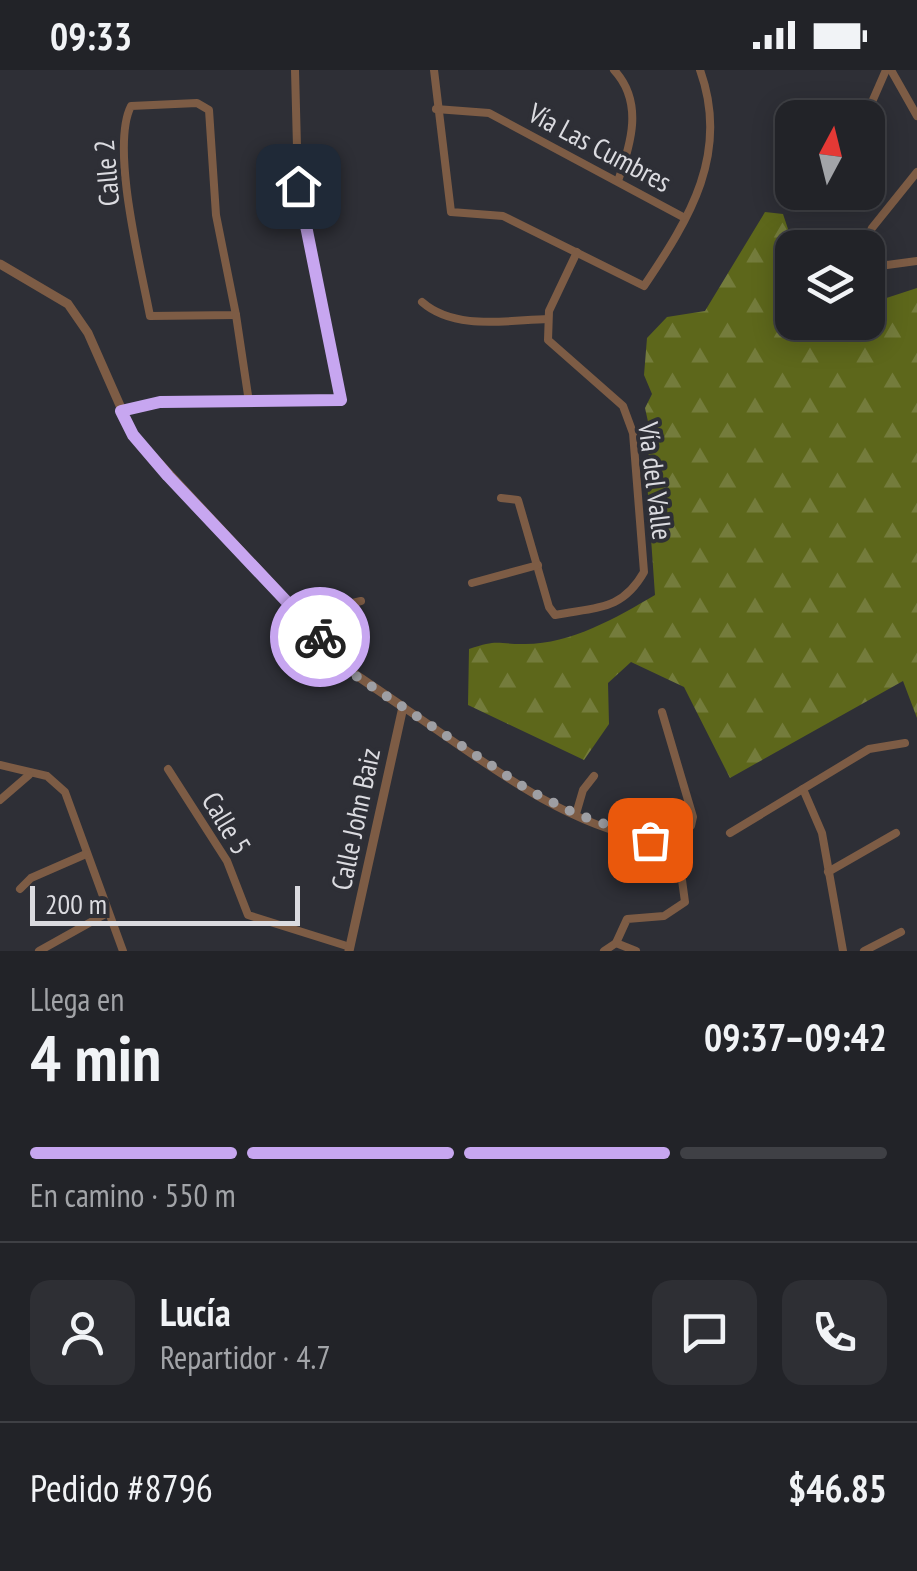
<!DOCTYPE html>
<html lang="es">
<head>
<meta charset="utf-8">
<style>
  :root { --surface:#222328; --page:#2e2f34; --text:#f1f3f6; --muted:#a2a4a8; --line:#3f4045; --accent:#c7a6f0 }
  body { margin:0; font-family:"PT Sans Narrow",sans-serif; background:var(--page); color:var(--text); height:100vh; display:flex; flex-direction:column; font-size:38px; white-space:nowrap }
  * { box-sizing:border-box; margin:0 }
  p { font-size:32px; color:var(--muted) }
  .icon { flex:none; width:55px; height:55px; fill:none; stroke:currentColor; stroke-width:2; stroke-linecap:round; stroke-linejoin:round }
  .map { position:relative; height:881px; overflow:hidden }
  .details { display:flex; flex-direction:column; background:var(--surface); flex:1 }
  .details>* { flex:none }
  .needle { width:65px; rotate:7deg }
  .buttons { position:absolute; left:775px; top:30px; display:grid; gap:20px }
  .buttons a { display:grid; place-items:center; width:110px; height:110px; border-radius:20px; background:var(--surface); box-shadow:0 5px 25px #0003,0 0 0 2px var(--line); font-size:50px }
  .scale { position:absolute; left:30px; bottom:25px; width:270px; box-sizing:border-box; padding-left:10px; border:5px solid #dbdbe0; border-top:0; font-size:28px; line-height:35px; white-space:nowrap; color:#dbdbe0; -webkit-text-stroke:8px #2e2f36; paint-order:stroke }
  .pin { position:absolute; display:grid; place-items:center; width:85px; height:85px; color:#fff; margin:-42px; border-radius:20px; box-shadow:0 5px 15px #0006 }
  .courier { position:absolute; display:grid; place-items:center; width:100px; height:100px; margin:-50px; border:8px solid #c7a6f0; border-radius:50%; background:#fff; color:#222; box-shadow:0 2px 12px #0007 }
  .overview em { font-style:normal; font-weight:700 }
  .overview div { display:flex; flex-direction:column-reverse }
  .overview { display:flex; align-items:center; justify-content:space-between; height:170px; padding:0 30px }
  h1 { font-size:65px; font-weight:700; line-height:75px }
  .bar { display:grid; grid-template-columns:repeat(4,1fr); gap:15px 10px; align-content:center; height:120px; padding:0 30px }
  .bar i { height:12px; border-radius:8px; background:var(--line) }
  .bar .active { background:var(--accent) }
  .bar p { grid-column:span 4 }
  .line { display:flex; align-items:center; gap:25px; padding:0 30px; border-top:2px solid var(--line) }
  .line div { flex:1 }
  .round { display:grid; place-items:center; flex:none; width:105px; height:105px; border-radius:20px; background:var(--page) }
  .status { display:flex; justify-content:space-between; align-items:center; height:70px; padding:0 50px; background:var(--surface); direction:ltr }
  .status svg { height:28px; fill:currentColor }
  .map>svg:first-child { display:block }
  .forest { fill:url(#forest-firs) }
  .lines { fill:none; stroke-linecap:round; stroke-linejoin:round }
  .minor { stroke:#7d5c45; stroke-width:8 }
  .tertiary { stroke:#7d5c45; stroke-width:9 }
  .done { stroke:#9e9fa4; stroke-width:10; stroke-dasharray:0 18 }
  .route { stroke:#c7a6f0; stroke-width:12 }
  .labels { text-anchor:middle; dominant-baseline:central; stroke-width:8; stroke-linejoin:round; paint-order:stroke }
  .street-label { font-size:28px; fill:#dbdbe0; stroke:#2e2f36 }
</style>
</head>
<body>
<div class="status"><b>09:33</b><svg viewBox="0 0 49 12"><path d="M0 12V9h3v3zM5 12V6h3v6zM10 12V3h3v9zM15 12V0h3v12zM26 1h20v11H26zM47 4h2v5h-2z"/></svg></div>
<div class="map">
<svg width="917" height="881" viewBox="0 0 917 881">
  <defs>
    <pattern id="forest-firs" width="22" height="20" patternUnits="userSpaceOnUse" patternTransform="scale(2.5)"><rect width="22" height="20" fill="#5d671b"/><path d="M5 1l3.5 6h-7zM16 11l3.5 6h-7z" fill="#747c3c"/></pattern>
  </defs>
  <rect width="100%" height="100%" fill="#2e2f36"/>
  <!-- forest -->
  <path class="forest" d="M765 142 783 144 794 177 792 252H868V234L917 218V648L903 611 730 708 684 617 631 592 608 613 609 654 584 690 468 635 469 579C499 569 495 574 523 574 569 575 616 548 655 525L646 397 652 370 645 338 652 324 644 305 647 268 667 247 705 241Z"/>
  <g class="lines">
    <!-- minor -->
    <g class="minor">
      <path d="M434 0 451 142 503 146 644 216C690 148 730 83 700 0"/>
      <path d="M614 0C644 32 631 74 618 111"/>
      <path d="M891 0 917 46"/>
      <path d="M197 33 209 40 216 145 236 245 150 246C141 198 110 77 131 36Z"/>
      <path d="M436 39 489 43 683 147"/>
      <path d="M865 48 886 0"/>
      <path d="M862 178 872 158 917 102"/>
      <path d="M868 191 887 195 917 191"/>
      <path d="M422 232C455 261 508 250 548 249"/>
      <path d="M236 245 249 332"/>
      <path d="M121 341 161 332 341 330 298 116 295 0"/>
      <path d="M501 428 518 430 549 537 555 545C596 537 622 541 644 502L633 363 623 336 548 270 549 241 577 182"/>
      <path d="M472 513 538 495"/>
      <path d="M312 559 340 536 361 531"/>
      <path d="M403 637C477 686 557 752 647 769 659 771 680 762 691 756L693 747 662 642"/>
      <path d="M0 695 47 706 65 722 123 881"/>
      <path d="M168 699 227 791 248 845 350 877"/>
      <path d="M803 719 822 763 843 881"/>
      <path d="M0 730 29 705"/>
      <path d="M576 744 583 720 594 706"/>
      <path d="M730 763 869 679 905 673"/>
      <path d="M828 802 896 763"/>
      <path d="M20 819 31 808 86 784"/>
      <path d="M616 873 636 881"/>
      <path d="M39 881 107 843"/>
      <path d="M604 881 616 873 627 849 664 846 685 832 682 810 651 770"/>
      <path d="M864 881 901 862"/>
    </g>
    <!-- tertiary -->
    <path class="tertiary" d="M0 194 68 234 88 263 133 365 356 605 403 637 349 881"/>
  </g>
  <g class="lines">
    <!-- done -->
    <path class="done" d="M320 567 356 606 530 721 576 744 650 770"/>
    <!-- route -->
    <path class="route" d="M298 116 341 330 160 332 121 341 133 365 168 406 320 567"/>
  </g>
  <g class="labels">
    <!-- street labels -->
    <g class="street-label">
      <text transform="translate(600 77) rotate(28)">Vía Las Cumbres</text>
      <text transform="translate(106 103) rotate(-95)">Calle 2</text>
      <text transform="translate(656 411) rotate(83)">Vía del Valle</text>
      <text transform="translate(355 749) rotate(-78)">Calle John Baiz</text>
      <text transform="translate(227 753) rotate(59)">Calle 5</text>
    </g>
  </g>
</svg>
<div class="buttons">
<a><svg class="needle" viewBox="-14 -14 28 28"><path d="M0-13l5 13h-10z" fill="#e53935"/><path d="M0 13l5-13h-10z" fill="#a2a4a8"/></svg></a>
<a><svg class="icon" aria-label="layers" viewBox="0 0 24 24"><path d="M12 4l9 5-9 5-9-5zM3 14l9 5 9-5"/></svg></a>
</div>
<div class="scale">200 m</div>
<div class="pin" style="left:650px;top:770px;background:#ea580c"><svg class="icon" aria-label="bag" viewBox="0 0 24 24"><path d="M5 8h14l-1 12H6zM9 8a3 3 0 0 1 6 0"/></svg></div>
<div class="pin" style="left:298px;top:116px;background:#1f2937"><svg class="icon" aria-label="home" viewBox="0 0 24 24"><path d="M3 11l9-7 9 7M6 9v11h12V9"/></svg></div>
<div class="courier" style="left:320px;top:567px"><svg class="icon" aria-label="bike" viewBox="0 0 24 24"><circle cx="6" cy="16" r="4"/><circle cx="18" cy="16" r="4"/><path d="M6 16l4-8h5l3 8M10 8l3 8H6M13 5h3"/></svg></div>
</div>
<section class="details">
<div class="overview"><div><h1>4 min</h1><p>Llega en</p></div><em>09:37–09:42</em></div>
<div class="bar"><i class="active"></i><i class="active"></i><i class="active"></i><i></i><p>En camino · 550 m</p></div>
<div class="line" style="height:180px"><a class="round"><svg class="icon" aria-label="person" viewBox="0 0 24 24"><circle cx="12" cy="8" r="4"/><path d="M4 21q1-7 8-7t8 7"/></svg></a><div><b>Lucía</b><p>Repartidor · 4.7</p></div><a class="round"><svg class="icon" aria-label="chat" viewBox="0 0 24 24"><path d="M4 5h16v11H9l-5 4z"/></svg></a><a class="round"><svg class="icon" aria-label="phone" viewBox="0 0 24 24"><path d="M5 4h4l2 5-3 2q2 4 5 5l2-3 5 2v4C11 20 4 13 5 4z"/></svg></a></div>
<div class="line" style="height:130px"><div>Pedido #8796</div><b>$46.85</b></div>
</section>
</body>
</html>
